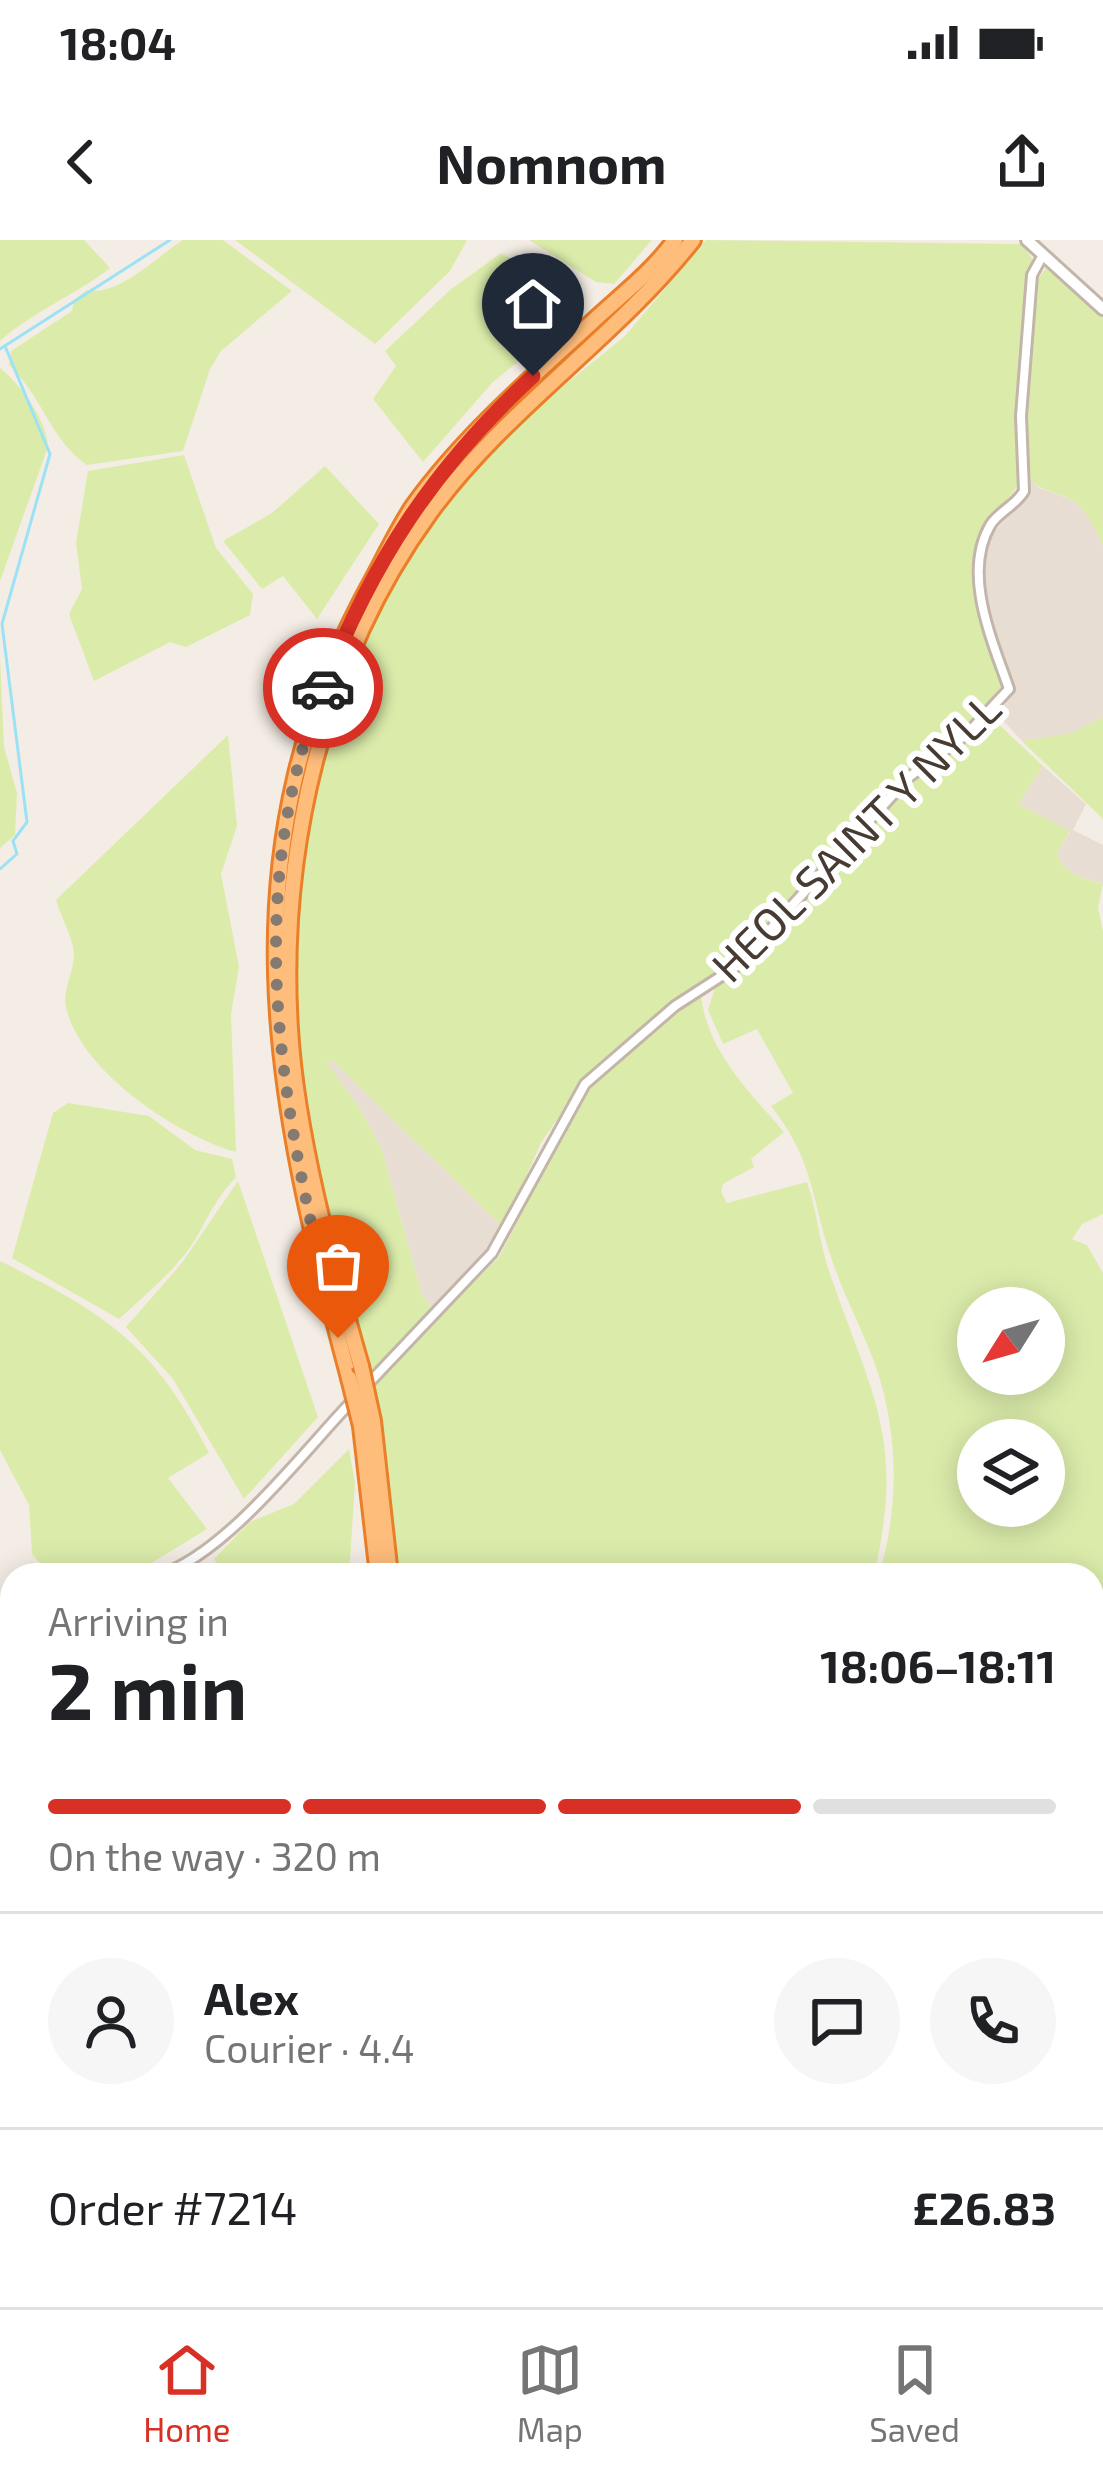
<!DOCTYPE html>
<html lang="en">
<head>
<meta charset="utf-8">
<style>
  :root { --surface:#fff; --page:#f6f6f6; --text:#202124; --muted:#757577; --line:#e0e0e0; --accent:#d93025 }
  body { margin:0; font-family:"Exo 2",sans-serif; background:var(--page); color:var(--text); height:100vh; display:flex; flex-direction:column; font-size:45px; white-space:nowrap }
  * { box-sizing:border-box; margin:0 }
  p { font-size:39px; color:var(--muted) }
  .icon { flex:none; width:66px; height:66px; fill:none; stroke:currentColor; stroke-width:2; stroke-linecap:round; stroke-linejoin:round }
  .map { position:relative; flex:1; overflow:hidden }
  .panel { position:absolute; left:0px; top:1323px; width:1104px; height:744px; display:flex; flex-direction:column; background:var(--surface); border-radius:36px 36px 0 0; box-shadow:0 6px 30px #0003 }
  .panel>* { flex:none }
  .needle { width:78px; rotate:233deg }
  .fabs { position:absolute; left:957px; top:1047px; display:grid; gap:24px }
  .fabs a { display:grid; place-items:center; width:108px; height:108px; border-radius:50%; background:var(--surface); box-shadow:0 6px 30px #0003; font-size:60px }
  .pin { position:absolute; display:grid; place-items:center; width:102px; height:102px; color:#fff; margin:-123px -51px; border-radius:50% 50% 50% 0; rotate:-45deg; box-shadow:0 0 12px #0007 }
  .pin .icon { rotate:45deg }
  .courier { position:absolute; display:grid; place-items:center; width:120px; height:120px; margin:-60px; border:9px solid #d93025; border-radius:50%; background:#fff; color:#222; box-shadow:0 3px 15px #0007 }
  .summary em { font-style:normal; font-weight:700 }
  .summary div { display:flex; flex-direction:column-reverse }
  .summary { display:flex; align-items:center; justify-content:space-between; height:204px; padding:0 48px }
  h1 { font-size:78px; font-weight:700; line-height:90px }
  .bar { display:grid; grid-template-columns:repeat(4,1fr); gap:18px 12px; align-content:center; height:144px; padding:0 48px }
  .bar i { height:15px; border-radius:9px; background:var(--line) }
  .bar .selected { background:var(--accent) }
  .bar p { grid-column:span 4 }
  .line { display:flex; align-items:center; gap:30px; padding:0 48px; border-top:3px solid var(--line) }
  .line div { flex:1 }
  .round { display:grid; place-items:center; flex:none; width:126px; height:126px; border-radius:63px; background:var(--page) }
  .status { display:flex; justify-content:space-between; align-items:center; height:84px; padding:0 60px; background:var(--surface); direction:ltr }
  .status svg { height:33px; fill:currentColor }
  header { display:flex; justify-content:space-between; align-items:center; height:156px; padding:0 48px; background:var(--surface); font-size:54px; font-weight:700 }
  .tab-bar { display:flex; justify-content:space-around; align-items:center; height:168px; border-top:3px solid var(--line); background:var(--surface); font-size:33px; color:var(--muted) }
  .tab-bar a { display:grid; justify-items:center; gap:6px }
  .tab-bar .selected { color:var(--accent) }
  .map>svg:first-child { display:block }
  .residential { fill:#e8ddd3 }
  .green { fill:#dbecaa; fill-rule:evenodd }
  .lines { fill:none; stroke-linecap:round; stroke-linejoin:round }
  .stream { stroke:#9ce2f6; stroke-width:3 }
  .minor-casing { stroke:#c3b5aa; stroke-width:14 }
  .tertiary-casing { stroke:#c3b5aa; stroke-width:16 }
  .trunk-casing { stroke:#ea7e29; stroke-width:20 }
  .motorway-casing { stroke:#ea7e29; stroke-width:21 }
  .minor { stroke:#fff; stroke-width:8 }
  .tertiary { stroke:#fff; stroke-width:10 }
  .trunk { stroke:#ffbd7c; stroke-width:14 }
  .motorway { stroke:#ffae65; stroke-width:15 }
  .trunk-bridge-casing { stroke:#ea7e29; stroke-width:20; stroke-linecap:butt }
  .trunk-bridge { stroke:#ffbd7c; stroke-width:14 }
  .done { stroke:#847a72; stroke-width:12; stroke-dasharray:0 21.6 }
  .route { stroke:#d93025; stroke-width:15 }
  .labels { text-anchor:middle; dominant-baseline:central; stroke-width:12; stroke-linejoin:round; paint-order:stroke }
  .street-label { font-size:45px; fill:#473c34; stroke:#fff }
</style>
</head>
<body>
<div class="status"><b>18:04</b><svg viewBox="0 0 49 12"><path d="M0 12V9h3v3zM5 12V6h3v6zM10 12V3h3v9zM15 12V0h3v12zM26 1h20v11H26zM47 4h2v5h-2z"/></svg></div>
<header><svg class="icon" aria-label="back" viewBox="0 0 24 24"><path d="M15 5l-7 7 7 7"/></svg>Nomnom<svg class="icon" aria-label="share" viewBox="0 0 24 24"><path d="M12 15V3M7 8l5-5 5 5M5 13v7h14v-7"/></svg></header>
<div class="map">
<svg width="1103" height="2067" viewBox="0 0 1103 2067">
  <rect width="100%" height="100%" fill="#f4ede5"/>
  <!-- residential -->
  <g class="residential">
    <path d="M1029 236 1039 248 1073 260 1088 274 1103 305V477L1072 494 1022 501 1000 477 1010 451 982 348 988 300 1027 252Z"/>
    <path d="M1043 526 1086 564 1073 590 1103 605V644L1072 634 1059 621 1057 613 1070 592 1018 564Z"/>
    <path d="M332 819 503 987 488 1014 434 1071 422 1055 382 910 359 867 327 824Z"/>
  </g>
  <!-- green -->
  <g class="green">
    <path d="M0 0H84L110 28C74 56 35 70 0 101Z"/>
    <path d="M183 0H223L292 51 221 111 210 129 183 211 87 225C51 201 41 154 9 125L11 111 72 71 74 60 87 50C120 56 156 17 183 0Z"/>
    <path d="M235 0H467L450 31 375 104Z"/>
    <path d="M529 0H652L614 44 596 42Z"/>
    <path d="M706 0 1023 4 1034 22 1018 146 1022 235C1016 257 995 267 984 286 959 327 992 408 1005 450L966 490 901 539 731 723 687 750 584 840 541 903 503 987 332 820 327 823 359 867 382 910 422 1055 434 1071 371 1137 295 840 294 633 320 509 385 358 431 286 508 191 625 96Z"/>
    <path d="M501 13 565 48 547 98 493 142 423 222 373 159 396 126 385 111 450 50Z"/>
    <path d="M1046 28 1103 74V305C1094 289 1088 270 1072 260 1059 252 1039 252 1031 239 1014 211 1030 83 1033 45Z"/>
    <path d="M0 128C21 145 47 180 48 207L0 341Z"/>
    <path d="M184 215 216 308 253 354 250 375 186 407 170 402 94 441 69 374 82 349 76 303 88 231Z"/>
    <path d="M325 226 379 284 317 379 283 336 262 349 223 301 272 273Z"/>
    <path d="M0 416 4 507 17 553 15 595 0 608Z"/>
    <path d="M991 477 1043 526 1018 564 1070 591 1057 613C1062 634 1084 638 1103 644L1098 668 1103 691V974L1082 984 1072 999 1087 1005 1103 1033V2067H391L381 2055H1092V1335H879C899 1268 899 1194 876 1127 863 1090 843 1055 831 1017 810 954 815 923 771 866L793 853 757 789 723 804 708 770 715 747 764 709 928 522ZM978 1068H1044V1134H978ZM978 1200H1044V1266H978Z"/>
    <path d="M1103 477V579L1022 501 1072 493Z"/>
    <path d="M228 495 237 586 221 634 239 727 231 774 236 912C178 896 80 831 66 767 62 749 75 730 74 713 72 695 61 677 56 660Z"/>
    <path d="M701 753C705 808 749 852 784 892L751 919 754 927 723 944 721 952 727 963 807 942C817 970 819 1002 829 1031 871 1154 906 1198 874 1335H398L372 1143 499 1017 587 848Z"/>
    <path d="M68 863 149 876 195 910 232 919 236 937C218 956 211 971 199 993 181 1026 147 1053 119 1079L12 1018 53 873Z"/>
    <path d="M238 941 318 1177 244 1259 173 1139 126 1087 181 1024Z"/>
    <path d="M0 1021C106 1074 154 1104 209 1213L168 1238 207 1289 132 1335H50L32 1314 29 1265 0 1210Z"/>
    <path d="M349 1209 355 1243 349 1335H225L214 1319 250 1282 294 1264Z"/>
    <path d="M12 1401V1763L0 1755V1414Z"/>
  </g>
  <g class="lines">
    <!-- stream -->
    <g class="stream">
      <path d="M0 109 170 0"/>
      <path d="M0 629 17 614 13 601 27 582 2 384 50 214 5 106"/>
    </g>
    <defs>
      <g id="minor">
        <path d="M367 1145 492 1013 585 844 675 766 737 726 909 537 967 494 1009 449C993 402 961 333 991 284 1000 271 1016 265 1024 251L1021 176 1032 35 1043 15"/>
        <path d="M160 1335C228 1312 302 1213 353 1160"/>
        <path d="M0 1402 12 1393"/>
      </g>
      <path id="tertiary" d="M1027 0 1103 69"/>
      <g id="trunk">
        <path d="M361 1126C332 1025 296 894 290 789 279 610 323 420 429 274 504 170 614 100 693 0"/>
        <path d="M349 1138C273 853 222 610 374 337 387 313 399 287 414 265 463 197 530 139 591 83 620 56 652 32 675 0"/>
        <path d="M373 1181 390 1335"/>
        <path d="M361 1186 378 1335"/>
        <path d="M90 2055 97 2067"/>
        <path d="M210 2067 220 2055"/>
      </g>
      <g id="motorway">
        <path d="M0 1789 12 1795"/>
        <path d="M0 1834 12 1841"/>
        <path d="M0 1855 12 1862"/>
        <path d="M0 1905 12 1913"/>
        <path d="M287 2055 301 2067"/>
        <path d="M315 2055 329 2067"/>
        <path d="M373 2055 383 2067"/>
      </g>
    </defs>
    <!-- minor casing -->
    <use href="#minor" class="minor-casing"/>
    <!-- tertiary casing -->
    <use href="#tertiary" class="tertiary-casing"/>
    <!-- trunk casing -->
    <use href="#trunk" class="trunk-casing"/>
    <!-- motorway casing -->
    <use href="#motorway" class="motorway-casing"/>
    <!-- minor -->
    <use href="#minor" class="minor"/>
    <!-- tertiary -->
    <use href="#tertiary" class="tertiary"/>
    <!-- trunk -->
    <use href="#trunk" class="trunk"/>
    <!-- motorway -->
    <use href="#motorway" class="motorway"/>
    <defs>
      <g id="trunk-bridge">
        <path d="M361 1126 373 1181"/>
        <path d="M349 1138 361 1186"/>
      </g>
    </defs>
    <!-- trunk-bridge casing -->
    <use href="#trunk-bridge" class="trunk-bridge-casing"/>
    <!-- trunk-bridge -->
    <use href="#trunk-bridge" class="trunk-bridge"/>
  </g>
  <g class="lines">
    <!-- done -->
    <path class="done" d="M323 448C238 667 284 878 338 1098"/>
    <!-- route -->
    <path class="route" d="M323 448C372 322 434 227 533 136"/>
  </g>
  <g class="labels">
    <!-- street labels -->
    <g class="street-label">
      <text transform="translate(855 596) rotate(-45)">HEOL SAINT Y NYLL</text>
    </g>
  </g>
</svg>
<div class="fabs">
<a><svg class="needle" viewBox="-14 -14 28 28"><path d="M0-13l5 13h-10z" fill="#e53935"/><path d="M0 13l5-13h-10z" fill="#757577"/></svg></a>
<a><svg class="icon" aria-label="layers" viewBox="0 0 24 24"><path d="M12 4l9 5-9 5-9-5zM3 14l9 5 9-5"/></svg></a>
</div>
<div class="pin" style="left:338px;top:1098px;background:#ea580c"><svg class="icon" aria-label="bag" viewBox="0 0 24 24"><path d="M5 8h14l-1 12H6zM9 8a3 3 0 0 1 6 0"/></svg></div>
<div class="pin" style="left:533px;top:136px;background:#1f2937"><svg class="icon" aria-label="home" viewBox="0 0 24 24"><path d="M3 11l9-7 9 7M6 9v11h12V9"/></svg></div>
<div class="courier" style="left:323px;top:448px"><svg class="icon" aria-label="car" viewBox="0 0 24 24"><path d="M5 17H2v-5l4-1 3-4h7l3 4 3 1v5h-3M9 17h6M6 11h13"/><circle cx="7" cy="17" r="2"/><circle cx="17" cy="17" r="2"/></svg></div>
<section class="panel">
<div class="summary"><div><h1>2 min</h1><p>Arriving in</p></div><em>18:06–18:11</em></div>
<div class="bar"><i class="selected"></i><i class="selected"></i><i class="selected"></i><i></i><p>On the way · 320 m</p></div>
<div class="line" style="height:216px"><a class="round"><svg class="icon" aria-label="person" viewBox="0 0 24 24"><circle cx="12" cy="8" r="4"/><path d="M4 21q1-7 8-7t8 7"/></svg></a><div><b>Alex</b><p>Courier · 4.4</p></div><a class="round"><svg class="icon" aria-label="chat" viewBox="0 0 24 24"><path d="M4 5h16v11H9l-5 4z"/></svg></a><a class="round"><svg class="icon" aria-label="phone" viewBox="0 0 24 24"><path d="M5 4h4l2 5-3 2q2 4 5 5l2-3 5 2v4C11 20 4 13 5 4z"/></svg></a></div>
<div class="line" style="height:156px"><div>Order #7214</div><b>£26.83</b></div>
</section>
</div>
<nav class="tab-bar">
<a class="selected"><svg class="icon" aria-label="home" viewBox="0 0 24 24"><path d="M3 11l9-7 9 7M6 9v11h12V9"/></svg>Home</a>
<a><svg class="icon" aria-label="map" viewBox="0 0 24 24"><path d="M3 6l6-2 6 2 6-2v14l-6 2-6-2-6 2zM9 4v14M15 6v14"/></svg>Map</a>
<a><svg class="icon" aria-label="saved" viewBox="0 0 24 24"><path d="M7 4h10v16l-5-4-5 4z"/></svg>Saved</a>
</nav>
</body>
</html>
